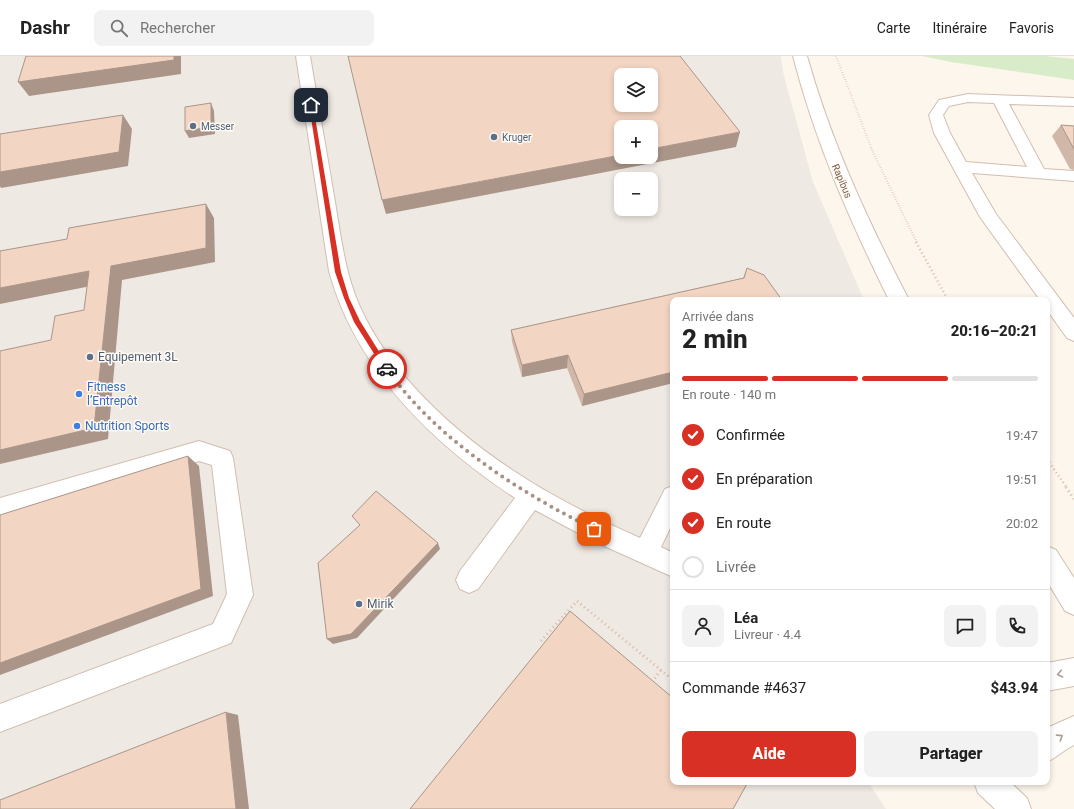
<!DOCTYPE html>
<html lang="fr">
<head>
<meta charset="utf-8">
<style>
  :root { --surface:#fff; --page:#f2f2f2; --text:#222; --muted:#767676; --line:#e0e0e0; --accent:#d93025 }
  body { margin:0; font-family:Roboto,sans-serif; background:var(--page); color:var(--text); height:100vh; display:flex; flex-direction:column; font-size:15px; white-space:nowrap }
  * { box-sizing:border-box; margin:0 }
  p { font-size:13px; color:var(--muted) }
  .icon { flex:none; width:22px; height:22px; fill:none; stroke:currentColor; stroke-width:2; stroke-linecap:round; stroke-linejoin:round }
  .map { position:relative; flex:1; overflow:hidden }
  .drawer { position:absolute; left:670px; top:241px; width:380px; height:488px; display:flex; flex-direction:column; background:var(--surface); border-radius:8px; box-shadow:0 2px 6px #0003 }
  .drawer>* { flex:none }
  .buttons { position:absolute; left:614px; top:12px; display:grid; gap:8px }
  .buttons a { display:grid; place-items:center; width:44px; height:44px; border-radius:8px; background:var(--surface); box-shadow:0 2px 6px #0003; font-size:20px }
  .pin { position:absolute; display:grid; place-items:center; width:34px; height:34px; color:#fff; margin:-17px; border-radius:8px; box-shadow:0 2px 6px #0006 }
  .courier { position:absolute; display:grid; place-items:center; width:40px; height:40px; margin:-20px; border:3px solid #d93025; border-radius:50%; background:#fff; color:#222; box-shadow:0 1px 5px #0007 }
  .overview em { font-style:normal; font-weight:800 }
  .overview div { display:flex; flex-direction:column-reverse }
  .overview { display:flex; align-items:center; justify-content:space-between; height:68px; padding:0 12px }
  h1 { font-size:26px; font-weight:800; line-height:30px }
  .bar { display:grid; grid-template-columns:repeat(4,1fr); gap:6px 4px; align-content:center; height:48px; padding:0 12px }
  .bar i { height:5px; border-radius:3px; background:var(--line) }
  .bar .current { background:var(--accent) }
  .bar p { grid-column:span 4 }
  .line { display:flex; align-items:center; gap:10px; padding:0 12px; border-top:1px solid var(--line) }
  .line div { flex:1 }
  .round { display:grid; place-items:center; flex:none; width:42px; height:42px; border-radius:8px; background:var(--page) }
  ol { padding:0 12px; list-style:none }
  li { display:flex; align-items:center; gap:12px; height:44px }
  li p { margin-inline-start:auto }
  li .icon { padding:4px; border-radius:50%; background:var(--accent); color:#fff; stroke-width:4 }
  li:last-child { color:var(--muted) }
  li i { width:22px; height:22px; border:2px solid var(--line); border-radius:50% }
  .button { display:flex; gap:8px; margin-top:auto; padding:8px 12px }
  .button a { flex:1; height:46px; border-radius:8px; background:var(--accent); color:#fff; font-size:16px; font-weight:800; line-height:46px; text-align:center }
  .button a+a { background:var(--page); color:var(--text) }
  header { display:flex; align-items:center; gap:24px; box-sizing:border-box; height:56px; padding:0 20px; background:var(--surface); border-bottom:1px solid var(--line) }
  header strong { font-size:19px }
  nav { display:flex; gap:22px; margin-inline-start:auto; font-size:14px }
  .search { width:280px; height:36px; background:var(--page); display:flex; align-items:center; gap:10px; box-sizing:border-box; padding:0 14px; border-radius:8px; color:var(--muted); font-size:15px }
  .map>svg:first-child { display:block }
  .industrial { fill:#efe9e4; fill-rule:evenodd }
  .green { fill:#d8ecc9 }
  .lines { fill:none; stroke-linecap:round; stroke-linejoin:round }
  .minor-casing { stroke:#d1beb0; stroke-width:2 }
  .path-far2 { stroke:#d9b8a5; stroke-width:2; stroke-dasharray:0.5 2; stroke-linecap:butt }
  .path-far1 { stroke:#d9b8a5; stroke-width:2.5; stroke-dasharray:1 3; stroke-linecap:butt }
  .path { stroke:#d9b8a5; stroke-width:3; stroke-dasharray:1 3.5; stroke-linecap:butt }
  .minor { fill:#fff; fill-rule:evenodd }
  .wall { fill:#d1b7a8 }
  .shaded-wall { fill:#aa9588 }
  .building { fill:#f3d5c3; stroke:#aa9588; fill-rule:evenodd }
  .oneway { stroke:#af9d94 }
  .route { fill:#d93025 }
  .done { stroke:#a89285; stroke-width:4; stroke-dasharray:0 7.2 }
  .service-dot { fill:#5c6f8a; stroke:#fffaf3; stroke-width:1.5 }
  .shop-dot { fill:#3f7fe0; stroke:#fffaf3; stroke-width:1.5 }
  .labels { text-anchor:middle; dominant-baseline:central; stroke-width:3; stroke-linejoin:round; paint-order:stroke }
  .far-service-label { font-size:10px; fill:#4e5e75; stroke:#fffaf3; text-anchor:start }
  .far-street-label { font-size:10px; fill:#7a5c4d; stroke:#fffaf3 }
  .service-label { font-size:12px; fill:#4e5e75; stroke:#fffaf3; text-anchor:start }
  .shop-label { font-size:12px; fill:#366cbe; stroke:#fffaf3; text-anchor:start }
</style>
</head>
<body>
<header>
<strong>Dashr</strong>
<div class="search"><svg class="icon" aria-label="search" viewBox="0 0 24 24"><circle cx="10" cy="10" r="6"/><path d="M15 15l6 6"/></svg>Rechercher</div>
<nav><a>Carte</a><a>Itinéraire</a><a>Favoris</a></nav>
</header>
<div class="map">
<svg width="1074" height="753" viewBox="0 0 1074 753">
  <rect width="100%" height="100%" fill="#fdf6ec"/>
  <!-- industrial -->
  <path class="industrial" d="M0 0H781L783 16 813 126 864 244H673V726H868L886 753H0ZM621 19H651V49H621ZM621 71H651V101H621ZM621 123H651V153H621Z"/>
  <!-- green -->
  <path class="green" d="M922 0H1045L1074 3V24L951 6Z"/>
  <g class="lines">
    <defs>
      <g id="minor">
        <path d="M296 0H310C318 49 327 97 335 146 340 176 344 207 354 236 367 272 389 303 414 331 477 400 556 445 640 482L665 433 673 430V466L661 491 673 497V521L593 485 535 454 478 533 469 537 460 533 456 524 460 515 515 442C432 387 356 314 329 215Z"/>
        <path d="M793 0H807C831 86 868 165 909 244H889C850 165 815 86 793 0Z"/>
        <path d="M968 38 1074 42V50L1009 48 1044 113 1074 115V125L972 117 996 158 1074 262V285L1067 282 1047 254V244H1040L980 161 934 77 929 59 939 44ZM968 46 994 47 1027 111 966 106 950 77 943 59 949 50Z"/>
        <path d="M199 385 230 395 233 402 253 539 231 587 0 676V648L213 568 227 538 212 409 199 405 0 464V442Z"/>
        <path d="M1047 490 1056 494 1074 522V559L1065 555 1047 525Z"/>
        <path d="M1074 602V630L1047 635V607Z"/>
        <path d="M1074 660V689C1064 694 1057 701 1047 706V672Z"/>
        <path d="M974 726H1010L1027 742 1031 753H995L978 737Z"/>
      </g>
    </defs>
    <!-- minor casing -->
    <use href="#minor" class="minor-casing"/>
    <!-- path-far2 -->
    <path class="path-far2" d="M836 0 872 94 917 187"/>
    <!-- path-far1 -->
    <g class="path-far1">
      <path d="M916 186 948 244"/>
      <path d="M1047 403 1067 432"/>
    </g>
    <!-- path -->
    <g class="path">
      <path d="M1066 431 1074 443"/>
      <path d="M541 585 577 545 673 624"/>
      <path d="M652 626 661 614"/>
    </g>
    <!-- minor -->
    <use href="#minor" class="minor"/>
  </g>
  <!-- wall -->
  <g class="wall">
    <path d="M1061 69 1074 70V114L1070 113 1052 80Z"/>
    <path d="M747 212 764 219 673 244V327L582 350 567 312 522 321 512 286 511 274 743 222Z"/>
  </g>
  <!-- shaded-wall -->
  <g class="shaded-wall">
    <path d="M174 0H181V18L29 40 18 26Z"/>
    <path d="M211 47 214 55 215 78 189 82 185 75Z"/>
    <path d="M123 59 132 73 128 110 1 132 0 130V116Z"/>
    <path d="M740 76 736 91 386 158 382 144 621 99V101H651V93Z"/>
    <path d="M206 148 214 162 215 206 122 224 108 383 0 408V394L111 210Z"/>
    <path d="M89 215 101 228 0 248V232Z"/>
    <path d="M568 299 567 312 522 321V309Z"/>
    <path d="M673 316V327L582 350 584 338Z"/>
    <path d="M188 400 199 410 213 540 0 619V607Z"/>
    <path d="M438 487 440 493 357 582 333 588 327 583Z"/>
    <path d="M226 656 238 659 249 753H236Z"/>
  </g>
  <!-- building -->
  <g class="building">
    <path d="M26 0H174V4L18 26Z"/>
    <path d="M348 0H680L740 76 651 93V71H621V99L382 144ZM621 19H651V49H621Z"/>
    <path d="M211 47V71L185 75V51Z"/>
    <path d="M123 59 119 96 0 116V78Z"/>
    <path d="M1061 69 1074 70V93Z"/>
    <path d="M206 148V192L111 210 94 372 0 394V295L51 284 55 260 84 254 89 215 0 232V195L67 183 69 172Z"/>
    <path d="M747 212 764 219 782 244H673V316L584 338 568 299 522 309 511 274 744 222Z"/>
    <path d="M188 400 201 533 0 607V459Z"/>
    <path d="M376 435 438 487 351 578 327 583 318 507 360 469 352 460Z"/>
    <path d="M570 555 673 642V726H748L733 753H410Z"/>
    <path d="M226 656 236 753H0V744Z"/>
  </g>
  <!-- one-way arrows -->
  <defs><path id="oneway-chevron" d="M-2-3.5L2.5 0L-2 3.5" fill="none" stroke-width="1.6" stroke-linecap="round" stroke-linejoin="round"/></defs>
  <g class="oneway">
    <use href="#oneway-chevron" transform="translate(1060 618) rotate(168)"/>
    <use href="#oneway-chevron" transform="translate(1060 681) rotate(-33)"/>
  </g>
  <!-- route -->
  <path class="route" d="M311 47 313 49 341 216 349 242 360 265 390 313 387 315H385L354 266 344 242 335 216 309 49Z"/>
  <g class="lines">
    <!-- done -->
    <path class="done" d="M387 313C435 382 520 437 594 473"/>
  </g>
  <!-- markers -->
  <g class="service-dot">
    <circle cx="193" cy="70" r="4"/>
    <circle cx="494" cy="81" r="4"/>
    <circle cx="90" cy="301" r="4"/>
    <circle cx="359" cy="548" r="4"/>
  </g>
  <g class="shop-dot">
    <circle cx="79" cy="338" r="4"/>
    <circle cx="77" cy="370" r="4"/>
  </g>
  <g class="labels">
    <!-- far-service labels -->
    <g class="far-service-label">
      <text x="201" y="70">Messer</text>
      <text x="502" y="81">Kruger</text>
    </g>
    <!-- far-street labels -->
    <g class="far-street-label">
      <text transform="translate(842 125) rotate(67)">Rapibus</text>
    </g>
    <!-- service labels -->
    <g class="service-label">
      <text x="98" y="301">Equipement 3L</text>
      <text x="367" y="548">Mirik</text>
    </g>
    <!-- shop labels -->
    <g class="shop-label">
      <text x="87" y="331">Fitness<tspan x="87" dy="14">l’Entrepôt</tspan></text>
      <text x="85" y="370">Nutrition Sports</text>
    </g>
  </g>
</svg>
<div class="buttons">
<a><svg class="icon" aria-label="layers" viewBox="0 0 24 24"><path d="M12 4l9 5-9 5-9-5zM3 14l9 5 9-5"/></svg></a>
<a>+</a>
<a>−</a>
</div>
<div class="pin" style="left:594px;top:473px;background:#ea580c"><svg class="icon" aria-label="bag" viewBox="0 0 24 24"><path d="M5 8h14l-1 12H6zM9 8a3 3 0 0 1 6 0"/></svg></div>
<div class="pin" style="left:311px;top:49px;background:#1f2937"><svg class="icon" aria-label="home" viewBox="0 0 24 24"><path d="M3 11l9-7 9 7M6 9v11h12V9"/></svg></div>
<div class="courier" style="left:387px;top:313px"><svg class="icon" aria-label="car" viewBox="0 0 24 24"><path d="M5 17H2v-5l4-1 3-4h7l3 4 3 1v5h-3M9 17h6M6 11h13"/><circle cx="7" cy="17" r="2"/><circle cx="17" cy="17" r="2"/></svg></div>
<section class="drawer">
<div class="overview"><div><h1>2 min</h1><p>Arrivée dans</p></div><em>20:16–20:21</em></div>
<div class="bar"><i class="current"></i><i class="current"></i><i class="current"></i><i></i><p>En route · 140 m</p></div>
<ol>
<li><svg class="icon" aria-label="check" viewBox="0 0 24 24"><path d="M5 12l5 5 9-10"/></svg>Confirmée<p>19:47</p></li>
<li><svg class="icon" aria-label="check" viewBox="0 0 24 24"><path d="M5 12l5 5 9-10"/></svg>En préparation<p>19:51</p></li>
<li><svg class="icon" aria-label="check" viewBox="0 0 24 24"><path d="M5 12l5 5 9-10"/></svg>En route<p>20:02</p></li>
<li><i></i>Livrée</li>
</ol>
<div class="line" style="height:72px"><a class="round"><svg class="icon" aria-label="person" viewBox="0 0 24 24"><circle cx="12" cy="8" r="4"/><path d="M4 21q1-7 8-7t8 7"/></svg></a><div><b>Léa</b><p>Livreur · 4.4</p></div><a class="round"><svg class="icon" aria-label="chat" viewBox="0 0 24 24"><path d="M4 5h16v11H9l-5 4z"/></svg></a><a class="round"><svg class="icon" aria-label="phone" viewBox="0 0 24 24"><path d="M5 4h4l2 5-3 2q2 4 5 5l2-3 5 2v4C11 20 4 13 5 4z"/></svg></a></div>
<div class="line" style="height:52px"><div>Commande #4637</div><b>$43.94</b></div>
<div class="button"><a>Aide</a><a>Partager</a></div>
</section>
</div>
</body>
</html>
